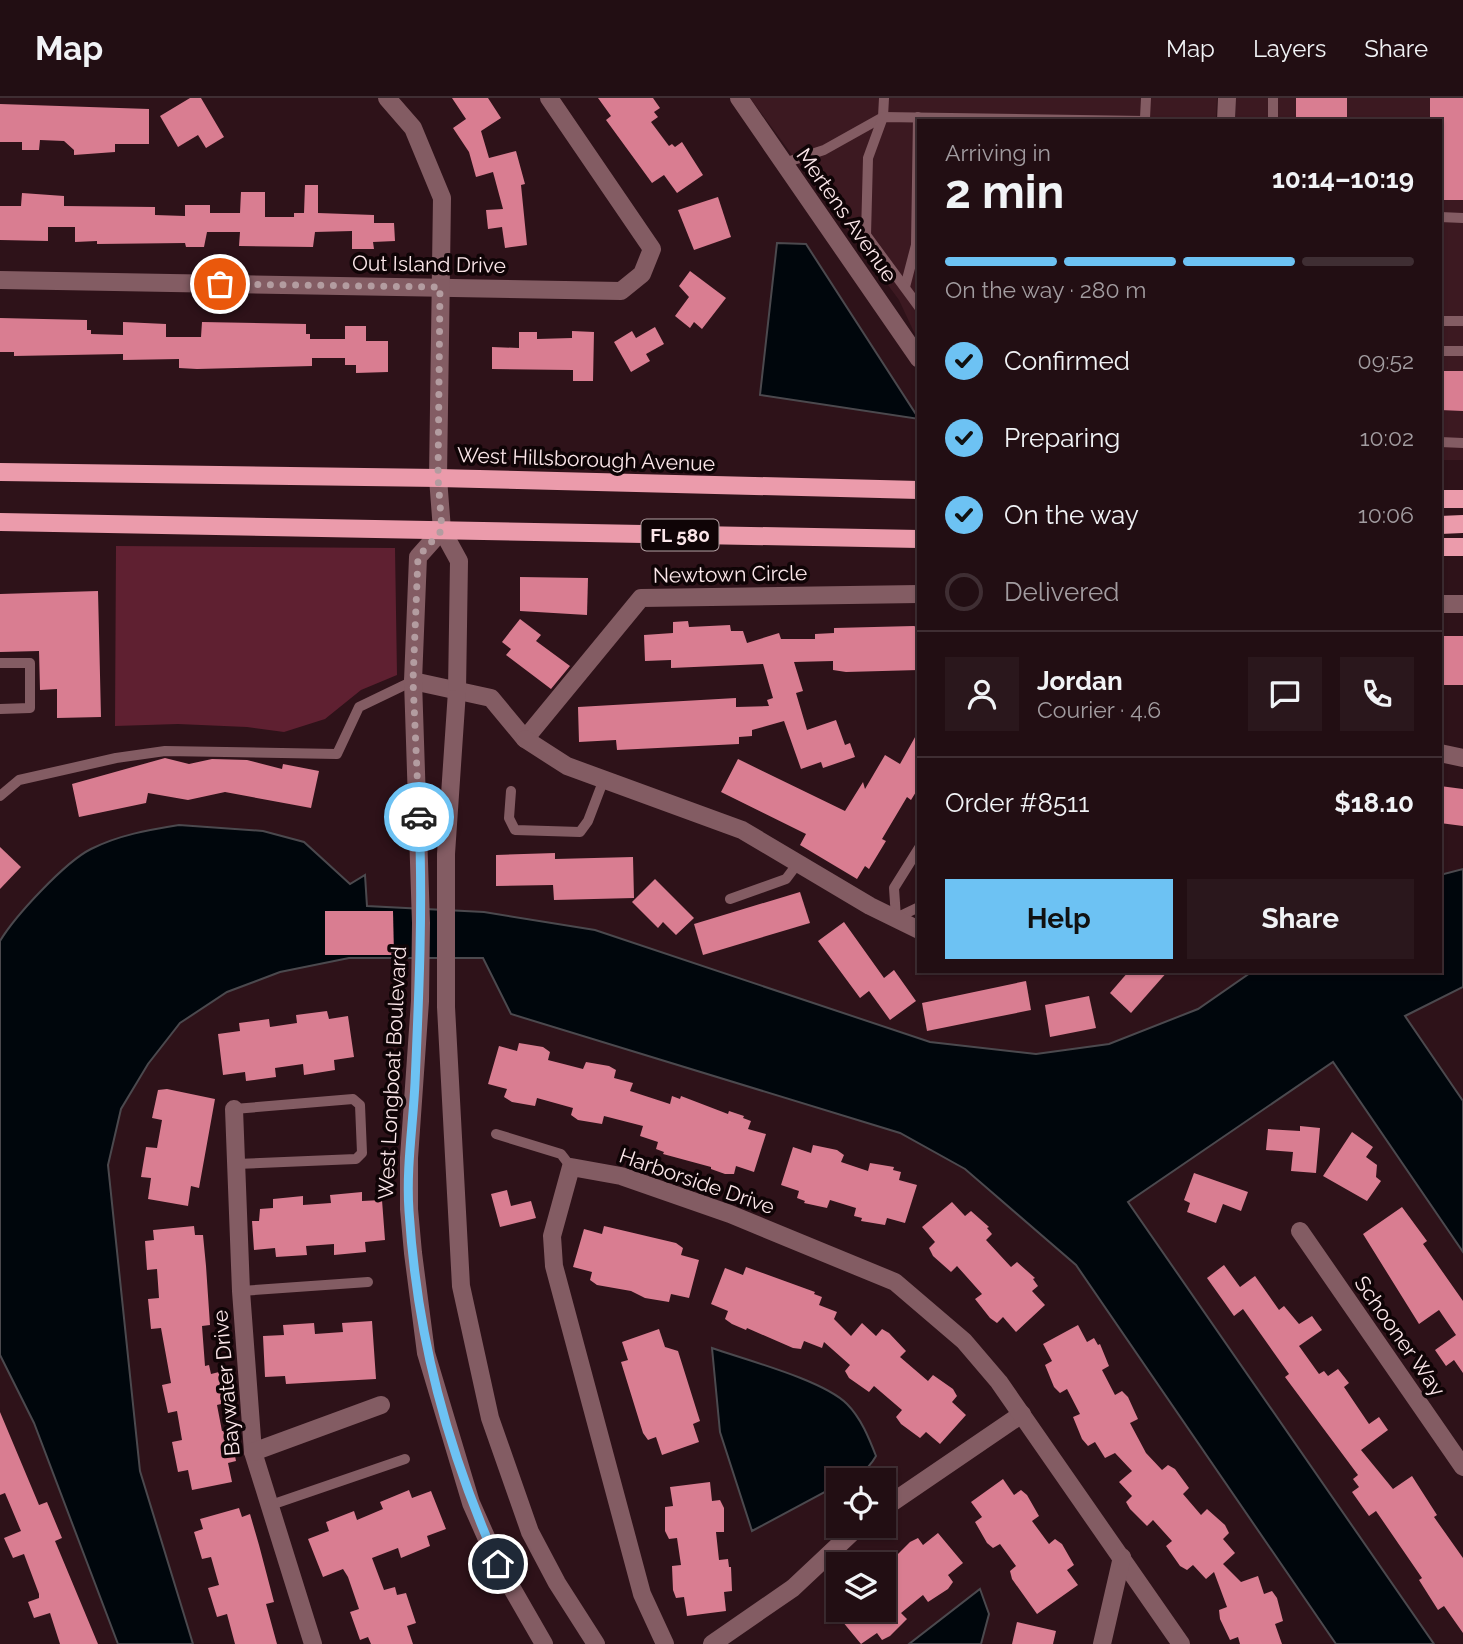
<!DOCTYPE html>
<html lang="en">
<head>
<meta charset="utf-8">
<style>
  :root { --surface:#220e13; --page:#2a171c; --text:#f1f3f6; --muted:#a29ca0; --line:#3f2e33; --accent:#6dc2f3 }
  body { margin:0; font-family:Raleway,sans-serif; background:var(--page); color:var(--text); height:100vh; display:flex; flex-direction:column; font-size:26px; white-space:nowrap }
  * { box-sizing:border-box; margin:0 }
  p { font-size:23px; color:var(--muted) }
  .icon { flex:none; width:38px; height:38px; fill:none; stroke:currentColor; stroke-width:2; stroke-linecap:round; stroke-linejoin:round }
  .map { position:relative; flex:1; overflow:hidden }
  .details { position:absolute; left:917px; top:21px; width:525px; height:854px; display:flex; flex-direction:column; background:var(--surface); border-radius:0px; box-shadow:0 2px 5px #0004,0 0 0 2px var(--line) }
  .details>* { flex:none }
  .controls { position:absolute; left:826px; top:1370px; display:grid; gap:14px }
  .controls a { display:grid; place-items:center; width:70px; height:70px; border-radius:0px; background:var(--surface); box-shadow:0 2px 5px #0004,0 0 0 2px var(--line); font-size:35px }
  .pin { position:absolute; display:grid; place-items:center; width:60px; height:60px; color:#fff; margin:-30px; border:4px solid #fff; border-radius:50%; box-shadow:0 2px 7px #0007 }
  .courier { position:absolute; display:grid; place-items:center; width:70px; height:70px; margin:-35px; border:5px solid #6dc2f3; border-radius:50%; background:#fff; color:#222; box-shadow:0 2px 9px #0007 }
  .headline em { font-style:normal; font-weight:700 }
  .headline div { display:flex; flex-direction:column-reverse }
  .headline { display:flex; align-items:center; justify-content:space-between; height:119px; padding:0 28px }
  h1 { font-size:46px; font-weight:700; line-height:52px }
  .bar { display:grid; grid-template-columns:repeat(4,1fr); gap:10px 7px; align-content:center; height:84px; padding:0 28px }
  .bar i { height:9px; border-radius:5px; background:var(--line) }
  .bar .current { background:var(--accent) }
  .bar p { grid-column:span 4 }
  .line { display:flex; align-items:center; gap:18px; padding:0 28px; border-top:2px solid var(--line) }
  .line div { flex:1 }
  .round { display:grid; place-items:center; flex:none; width:74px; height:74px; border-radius:0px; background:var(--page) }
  ol { padding:0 28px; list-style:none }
  li { display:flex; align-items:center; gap:21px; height:77px }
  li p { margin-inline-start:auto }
  li .icon { padding:7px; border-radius:50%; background:var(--accent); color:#111; stroke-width:4 }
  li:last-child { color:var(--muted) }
  li i { width:38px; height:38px; border:4px solid var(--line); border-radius:50% }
  .button { display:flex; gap:14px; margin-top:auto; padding:14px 28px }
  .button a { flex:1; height:80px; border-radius:0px; background:var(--accent); color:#111; font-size:28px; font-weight:700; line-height:80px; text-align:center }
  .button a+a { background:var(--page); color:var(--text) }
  header { display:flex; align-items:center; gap:42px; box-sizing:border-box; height:98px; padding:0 35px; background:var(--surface); border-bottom:2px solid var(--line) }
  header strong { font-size:33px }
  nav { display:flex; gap:38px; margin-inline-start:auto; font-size:24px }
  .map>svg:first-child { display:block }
  .built { fill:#3c1921 }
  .green { fill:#5f2031 }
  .water { fill:#00060c; stroke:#4b494e; stroke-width:2 }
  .building { fill:#d97d91 }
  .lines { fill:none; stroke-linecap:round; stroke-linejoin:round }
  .service { stroke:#835c63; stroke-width:10 }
  .minor { stroke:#835c63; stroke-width:18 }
  .tertiary { stroke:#835c63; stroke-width:18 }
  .primary { stroke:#eb9bab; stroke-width:18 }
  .done { stroke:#b39ca0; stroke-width:7; stroke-dasharray:0 12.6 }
  .route { stroke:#6dc2f3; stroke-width:9 }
  .labels { text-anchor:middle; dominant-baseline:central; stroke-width:7; stroke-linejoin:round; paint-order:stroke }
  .shield { fill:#0f0406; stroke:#b4a2a5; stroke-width:2 }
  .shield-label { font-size:19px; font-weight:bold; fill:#fbe6e9 }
  .street-label { font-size:21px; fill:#fbe6e9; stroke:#0f0406 }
</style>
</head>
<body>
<header>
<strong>Map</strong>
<nav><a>Map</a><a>Layers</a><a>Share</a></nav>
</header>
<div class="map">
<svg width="1463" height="1546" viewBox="0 0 1463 1546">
  <rect width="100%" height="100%" fill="#2e1219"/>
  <!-- built -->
  <g class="built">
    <path d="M750 0H1217L1216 23H919V245L899 202Z"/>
    <path d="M1236 0H1463V362H1440V23H1236Z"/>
  </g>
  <!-- green -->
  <path class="green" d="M116 448 395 450 397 577 361 592 325 621 284 634 247 629 178 626 115 628Z"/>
  <!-- water -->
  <g class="water">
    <path d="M777 145 806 146 919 321 760 297Z"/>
    <path d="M179 727 263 733 304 744 350 786 365 777 367 808 484 814 595 832 930 944 1036 956 1109 946 1198 911 1253 873H1440V777L1463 771V889L1405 918 1463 1003V1154L1333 964 1128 1104 1434 1546H1336L1076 1167 965 1071 900 1035 511 916 483 860H349L280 874 227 894 180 925 148 966 121 1011 108 1067 140 1373 193 1546H118L34 1325 0 1257V843C15 818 65 764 91 751 119 737 148 732 179 727Z"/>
    <path d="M712 1250C746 1262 823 1282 847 1306 861 1320 869 1340 876 1358 868 1372 856 1382 838 1382V1387L752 1433 720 1334Z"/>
    <path d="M980 1491 989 1516 981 1546H909Z"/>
  </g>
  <!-- building -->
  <g class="building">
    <path d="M190 0H201L224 39 206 50 198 37 178 49 160 18Z"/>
    <path d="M452 0H488L501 20 481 33 489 60 516 53 525 86 521 87 527 147 505 150 502 129 488 131 486 112 503 111 493 74 476 79 469 54 453 30 466 21Z"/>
    <path d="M598 0H653L660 10 654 14 658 19 651 24 669 48 672 46 675 49 682 44 703 77 677 95 664 77 652 85 606 22 611 18Z"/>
    <rect x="1296" y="0" width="51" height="23"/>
    <path d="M1430 0H1463V102H1440V23H1430Z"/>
    <path d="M0 6 149 11V46H115V54L74 57V52L64 43 40 42 39 52H22V44H0Z"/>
    <path d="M305 87H318V115L374 117V125H394L395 143 373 144 374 151H352V133L315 134 313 149 239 148 240 134H207L204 149H186L185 145 97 146V143L75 144V129H48V143L0 142V108H21L22 95 64 98V108L155 109V117L185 118V107H210V115H240L241 94H265V119H294V115H304Z"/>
    <path d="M718 99 731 139 694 152 678 112Z"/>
    <path d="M690 173 726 200 702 231 694 224 690 230 675 218 689 199 679 188Z"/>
    <path d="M0 220 87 222V232H91V236L123 237V224L166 226V239H201L202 224 306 226V236H310V241H345V228H366V243H388V274L356 275V267H345V260H312V268L197 271 179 270V261L123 262V256L14 258V254H0Z"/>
    <path d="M655 229 664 246 646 256 650 263 631 274 614 244 632 233 636 240Z"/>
    <path d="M572 233 594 234 593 283H573V272L492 271V249L519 250V234H537V241L572 240Z"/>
    <path d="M1440 273H1463V313L1440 312Z"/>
    <path d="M520 479 588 480 587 517 520 513Z"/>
    <path d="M98 493 101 619 57 620V591L40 592 39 553 0 554V496Z"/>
    <path d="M520 521 541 537 536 543 570 568 551 591 506 557 511 551 502 544Z"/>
    <path d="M688 523 689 529 730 527 731 533H743L747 545 779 535 781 541H815V536L834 535V530L914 528 919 530V572L846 574 833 572V563L794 564 803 593 796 595 807 632 836 622 845 647 850 645 855 659 823 670 821 664 801 671 784 623 752 632V638L739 639V646L617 652 616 642 579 644 578 609 736 600V609L769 608 767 602 773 600 763 566 671 570V562L645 563 644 537 673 535V524Z"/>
    <rect x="1440" y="538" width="23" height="49"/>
    <path d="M919 632V689L911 702 907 699 882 741 886 743 869 771 865 768 857 781 800 747 806 736 721 694 738 661 845 713 863 684 865 691 885 657 900 666Z"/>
    <path d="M165 660 189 666 212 661 247 662 282 671 283 666 319 673 311 710 225 694 188 702 148 695 146 705 79 719 72 686Z"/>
    <path d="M1440 688 1463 691V728L1440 725Z"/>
    <path d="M0 749 21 769 0 791Z"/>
    <path d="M555 755V761L633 759 634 800 554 802 553 787 496 788V757Z"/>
    <path d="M655 781 694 820 676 837 663 824 658 830 632 804Z"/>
    <path d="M800 794 810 825 703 857 694 826Z"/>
    <path d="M325 813H393L394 857H325Z"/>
    <path d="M844 824 884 880 894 872 916 903 890 922 869 893 860 900 818 843Z"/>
    <path d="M1129 873H1168L1131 915 1110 895Z"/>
    <path d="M1026 883 1031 912 927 933 922 905Z"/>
    <path d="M1089 898 1096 930 1050 939 1045 907Z"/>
    <path d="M327 913 329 921 348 918 354 959 334 962 335 972 304 977 303 966 275 970 276 979 246 983 245 974 223 977 218 936 240 933 239 925 269 921 270 929 297 925 296 917Z"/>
    <path d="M519 945 543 949 550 954 548 962 583 971 586 964 609 968 616 972 614 980 633 985 630 993 670 1006 672 998 680 1001 681 998 728 1016 729 1013 744 1018 743 1020 751 1023 748 1031 766 1036 754 1074 736 1068 734 1076H725L711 1071V1069L663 1056 664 1054 656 1051 658 1044 640 1038 643 1028 604 1018 602 1026 578 1022 571 1017 573 1010 537 1000 535 1008 512 1004 504 999 507 991 488 986 499 948 517 953Z"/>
    <path d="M167 991 215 1001 199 1090 191 1088 188 1108 148 1101 151 1080 141 1079 146 1049 157 1050 162 1022 152 1020 158 992Z"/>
    <path d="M1300 1028 1320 1030 1316 1075 1291 1073 1293 1054 1266 1052 1268 1031 1300 1033Z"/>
    <path d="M1352 1034 1373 1049 1366 1059 1377 1067 1376 1079 1381 1083 1367 1103 1323 1078Z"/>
    <path d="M813 1047 837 1052 844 1057 841 1064 868 1073 870 1065 894 1069 893 1072 901 1074 899 1082 917 1087 905 1125 887 1120 885 1127 861 1123 862 1120 854 1118 856 1110 830 1102 827 1110 804 1105 805 1103 797 1100 799 1093 781 1087 793 1049 811 1055Z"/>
    <path d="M1194 1075 1248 1094 1241 1113 1223 1106 1216 1125 1187 1114 1190 1105 1184 1102Z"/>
    <path d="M507 1092 511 1108 531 1103 536 1120 500 1129 491 1096Z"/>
    <path d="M362 1094V1103L382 1102 385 1142 365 1144 366 1154 334 1157V1146L306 1148 307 1157 276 1159 275 1150 254 1152 252 1123H259L260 1111 273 1110V1101L303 1098V1107L331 1105 330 1097Z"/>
    <path d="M952 1104 965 1118 971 1113 989 1129 987 1130 992 1136 986 1142 1011 1169 1017 1164 1035 1180 1033 1181 1038 1188 1032 1193 1045 1207 1016 1234 1003 1219 997 1225 990 1220 975 1201 982 1196 957 1168 951 1174 933 1158 929 1150 935 1144 922 1129Z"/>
    <path d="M1402 1109 1427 1143 1423 1146 1463 1203V1275L1454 1262 1446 1268 1435 1252 1456 1237 1439 1212 1419 1226 1363 1136Z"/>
    <path d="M194 1128 195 1137H203L206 1168 210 1227 202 1228 205 1268 209 1267 211 1276 219 1274 225 1305 217 1307 222 1333 230 1332 236 1363 228 1365 232 1384 192 1392 188 1372 178 1374 172 1344 182 1342 177 1313 168 1315 162 1287 171 1285 161 1230 151 1231 148 1201 159 1200 157 1171 147 1172 145 1143 154 1142 153 1132Z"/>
    <path d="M604 1128 676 1145 683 1150 681 1157 699 1162 689 1200 671 1196 669 1204 645 1200 631 1193 597 1187 590 1182 592 1174 573 1169 584 1131 602 1136Z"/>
    <path d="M1224 1167 1240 1189 1255 1178 1279 1212 1284 1208 1299 1226 1312 1218 1322 1232 1299 1248 1319 1276 1324 1273 1328 1278 1338 1271 1349 1285 1344 1289 1369 1326 1379 1319 1388 1332 1361 1352 1393 1391 1412 1378 1437 1417 1434 1419 1463 1460V1535L1444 1508 1438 1512 1419 1482 1422 1480 1376 1413 1369 1418 1352 1394 1359 1389 1353 1381 1358 1377 1285 1279 1289 1276 1243 1211 1234 1218 1207 1180Z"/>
    <path d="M746 1169 815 1194 814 1196 822 1199 819 1207 837 1214 834 1221 851 1238 862 1225 876 1238 882 1231 889 1235 906 1253 900 1259 928 1283 933 1277 953 1291 957 1298 952 1304 966 1317 940 1346 926 1334 920 1340 901 1326 896 1319 902 1312 874 1288 869 1294 849 1280 845 1273 850 1267 824 1244 822 1250 804 1243 801 1251 793 1250 747 1230 746 1232 732 1226 725 1221 728 1213 711 1206 725 1170 743 1177Z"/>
    <path d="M372 1223 376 1281 286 1286 285 1278 265 1279 263 1238 284 1237 283 1227 314 1225 315 1236 343 1234 342 1225Z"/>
    <path d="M1078 1227 1087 1244 1094 1240 1098 1247 1100 1246 1109 1268 1102 1272 1115 1297 1122 1293 1128 1299 1138 1321 1130 1325 1146 1355 1162 1372 1168 1367 1175 1371 1189 1390 1183 1396 1201 1417 1207 1411 1225 1427 1229 1435 1223 1441 1235 1455 1223 1466 1241 1484 1258 1478 1264 1496 1272 1493 1277 1500 1283 1523 1275 1526 1282 1546H1240L1238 1539 1230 1542 1220 1521 1219 1512 1227 1509 1214 1474 1206 1481 1193 1467 1187 1472 1180 1468 1166 1448 1172 1443 1153 1422 1147 1428 1130 1411 1126 1404 1132 1398 1119 1384 1132 1373 1115 1355 1105 1360 1095 1344 1088 1348 1082 1341 1073 1319 1080 1316 1067 1291 1060 1295 1054 1289 1045 1267 1052 1263 1043 1246Z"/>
    <path d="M659 1231 665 1249 678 1253 700 1323 693 1326 699 1344 662 1357 656 1339 648 1342 643 1335 621 1264 628 1262 622 1244Z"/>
    <path d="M0 1314 39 1407 47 1404 62 1440 55 1443 98 1546H60L50 1515 34 1520 28 1504 39 1500V1496L24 1456 13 1460 4 1440 21 1433 5 1395 0 1397Z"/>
    <path d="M1003 1381 1014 1397 1021 1392 1027 1397 1039 1418 1032 1423 1049 1446 1055 1441 1062 1446 1074 1467 1067 1472 1078 1487 1037 1516 1012 1481 1010 1473 1016 1468 1000 1446 993 1450 987 1445 975 1424 982 1419 971 1404Z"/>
    <path d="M710 1384 712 1403 720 1402 724 1410V1434H716L719 1462 728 1461 729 1469H731L732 1493 724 1494 726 1513 687 1518 684 1499 676 1500 673 1492 672 1468 681 1467 677 1440 669 1441 665 1433V1409L673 1408 670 1389Z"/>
    <path d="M409 1392 412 1400 431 1393 446 1431 427 1438 430 1448 401 1460 398 1450 372 1460 384 1492 395 1489 397 1497 406 1495 416 1525 407 1528 413 1546H371L368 1539 360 1542 350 1514 359 1511 348 1479 343 1471 323 1479 308 1441 329 1433 326 1424 354 1413 357 1422 383 1411 380 1404Z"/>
    <path d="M239 1410 242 1419 250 1416 259 1447 274 1504 266 1506 277 1546H235L227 1516 217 1519 208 1490 219 1487 211 1459 202 1461 194 1434 203 1431 200 1421Z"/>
    <path d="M938 1435 963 1465 948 1477 953 1484 948 1491 928 1504 923 1497 901 1515 907 1521 890 1538 882 1542 877 1535 861 1546 833 1512H884V1479L898 1467 893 1461 910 1444 918 1440 923 1447Z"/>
    <path d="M1017 1524 1056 1533 1053 1546H1012Z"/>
  </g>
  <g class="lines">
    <!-- service -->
    <g class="service">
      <path d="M1145 20 1146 0"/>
      <path d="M1273 23V0"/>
      <path d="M784 65 824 52 883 19 884 0"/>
      <path d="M1440 119 1463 120"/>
      <path d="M905 189 916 147 918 19"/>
      <path d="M919 209 866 137 868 60 883 19 1145 23"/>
      <path d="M1440 223H1463"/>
      <path d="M1440 253H1463"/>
      <path d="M1440 344 1463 345"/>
      <path d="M0 565H30V610L0 611"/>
      <path d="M511 693 509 720 515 732 580 734 588 723 604 681"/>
      <path d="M0 698 19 682 116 660 165 653 337 656 359 609 413 583"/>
      <path d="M919 750 894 790 896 820 919 809"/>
      <path d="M730 801 786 781 798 765"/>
      <path d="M234 1011 353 1001 360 1007 362 1055 356 1061 236 1066"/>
      <path d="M496 1036 561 1056 571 1069"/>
      <path d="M241 1193 368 1184"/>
      <path d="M268 1408 405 1361"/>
    </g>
    <!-- minor -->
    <g class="minor">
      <path d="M739 0 919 261"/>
      <path d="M1226 23 1227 0"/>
      <path d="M0 182 621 193 642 176 652 151 549 0"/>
      <path d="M1440 506H1463"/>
      <path d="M413 583 491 600 525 641 641 500 919 496"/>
      <path d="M525 641 567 668 742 732 870 808 919 832"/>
      <path d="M1440 655 1463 660"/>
      <path d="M234 1011 241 1193 253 1354 313 1546"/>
      <path d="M1300 1133 1463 1369"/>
      <path d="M253 1354 381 1307"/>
      <path d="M884 1410 1022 1316"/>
      <path d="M665 1546 642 1496 554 1168 552 1138 571 1069 621 1078 730 1116 895 1184 964 1243 999 1284 1181 1546"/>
      <path d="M712 1546 793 1490 859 1428"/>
      <path d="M1102 1546 1122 1459"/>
    </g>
    <!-- tertiary -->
    <g class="tertiary">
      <path d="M387 0 413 30 442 100 438 380 442 432 459 463 457 593 446 756V909L461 1188 490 1320 530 1434 557 1485 596 1546"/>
      <path d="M442 432 418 459 413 583 421 825 420 903 409 1060V1111L413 1155 426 1255 471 1405 498 1466 544 1546"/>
    </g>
    <!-- primary -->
    <g class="primary">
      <path d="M0 374 438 380 919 392"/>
      <path d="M1440 401H1463"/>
      <path d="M0 424 919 441"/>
      <path d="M1440 427 1463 426"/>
      <path d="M1440 449H1463"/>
    </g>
  </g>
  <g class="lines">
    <!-- done -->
    <path class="done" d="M220 186 440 189 438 380 442 432 418 459 413 583 419 719"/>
    <!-- route -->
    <path class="route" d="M419 719C423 808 419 896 415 985 413 1028 406 1070 409 1113 417 1239 447 1351 498 1466"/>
  </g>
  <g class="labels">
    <!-- shield labels -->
    <rect class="shield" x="641.5" y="421.5" width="77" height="31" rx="5"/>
    <g class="shield-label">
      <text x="680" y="437">FL 580</text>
    </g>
    <!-- street labels -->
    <g class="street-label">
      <text transform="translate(847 117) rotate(55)">Mertens Avenue</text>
      <text transform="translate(429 166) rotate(1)">Out Island Drive</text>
      <text transform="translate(586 361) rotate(2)">West Hillsborough Avenue</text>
      <text transform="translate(730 476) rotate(-1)">Newtown Circle</text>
      <text transform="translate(392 975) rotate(-87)">West Longboat Boulevard</text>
      <text transform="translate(697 1083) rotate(19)">Harborside Drive</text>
      <text transform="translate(1400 1238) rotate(55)">Schooner Way</text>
      <text transform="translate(226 1285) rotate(-95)">Baywater Drive</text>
    </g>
  </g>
</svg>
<div class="controls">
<a><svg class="icon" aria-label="locate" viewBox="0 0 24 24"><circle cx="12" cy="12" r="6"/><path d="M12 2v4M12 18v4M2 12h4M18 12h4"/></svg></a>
<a><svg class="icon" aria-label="layers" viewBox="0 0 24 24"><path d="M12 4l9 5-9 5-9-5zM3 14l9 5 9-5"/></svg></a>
</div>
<div class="pin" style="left:220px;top:186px;background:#ea580c"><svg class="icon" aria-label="bag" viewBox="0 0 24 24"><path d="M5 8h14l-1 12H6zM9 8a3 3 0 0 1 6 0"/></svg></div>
<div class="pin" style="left:498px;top:1466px;background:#1f2937"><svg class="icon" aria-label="home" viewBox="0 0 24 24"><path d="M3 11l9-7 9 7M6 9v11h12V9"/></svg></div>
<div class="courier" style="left:419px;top:719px"><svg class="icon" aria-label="car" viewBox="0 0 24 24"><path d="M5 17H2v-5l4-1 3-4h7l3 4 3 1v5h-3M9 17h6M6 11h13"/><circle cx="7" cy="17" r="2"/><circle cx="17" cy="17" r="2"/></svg></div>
<section class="details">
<div class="headline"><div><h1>2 min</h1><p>Arriving in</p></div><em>10:14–10:19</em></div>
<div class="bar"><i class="current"></i><i class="current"></i><i class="current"></i><i></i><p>On the way · 280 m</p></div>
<ol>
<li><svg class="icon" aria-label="check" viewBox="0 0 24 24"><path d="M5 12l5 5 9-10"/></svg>Confirmed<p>09:52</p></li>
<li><svg class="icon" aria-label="check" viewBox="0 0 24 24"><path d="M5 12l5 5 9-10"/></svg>Preparing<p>10:02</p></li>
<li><svg class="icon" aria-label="check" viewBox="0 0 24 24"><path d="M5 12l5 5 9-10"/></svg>On the way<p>10:06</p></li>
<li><i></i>Delivered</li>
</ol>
<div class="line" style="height:126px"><a class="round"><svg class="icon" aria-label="person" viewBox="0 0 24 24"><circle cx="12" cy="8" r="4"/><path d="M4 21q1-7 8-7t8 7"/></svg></a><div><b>Jordan</b><p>Courier · 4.6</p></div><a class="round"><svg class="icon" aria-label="chat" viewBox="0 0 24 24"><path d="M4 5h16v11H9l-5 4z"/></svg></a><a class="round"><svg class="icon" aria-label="phone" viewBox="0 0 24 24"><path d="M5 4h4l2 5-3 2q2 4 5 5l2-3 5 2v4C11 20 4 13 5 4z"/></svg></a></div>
<div class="line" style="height:91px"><div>Order #8511</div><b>$18.10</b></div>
<div class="button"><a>Help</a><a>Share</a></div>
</section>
</div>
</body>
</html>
